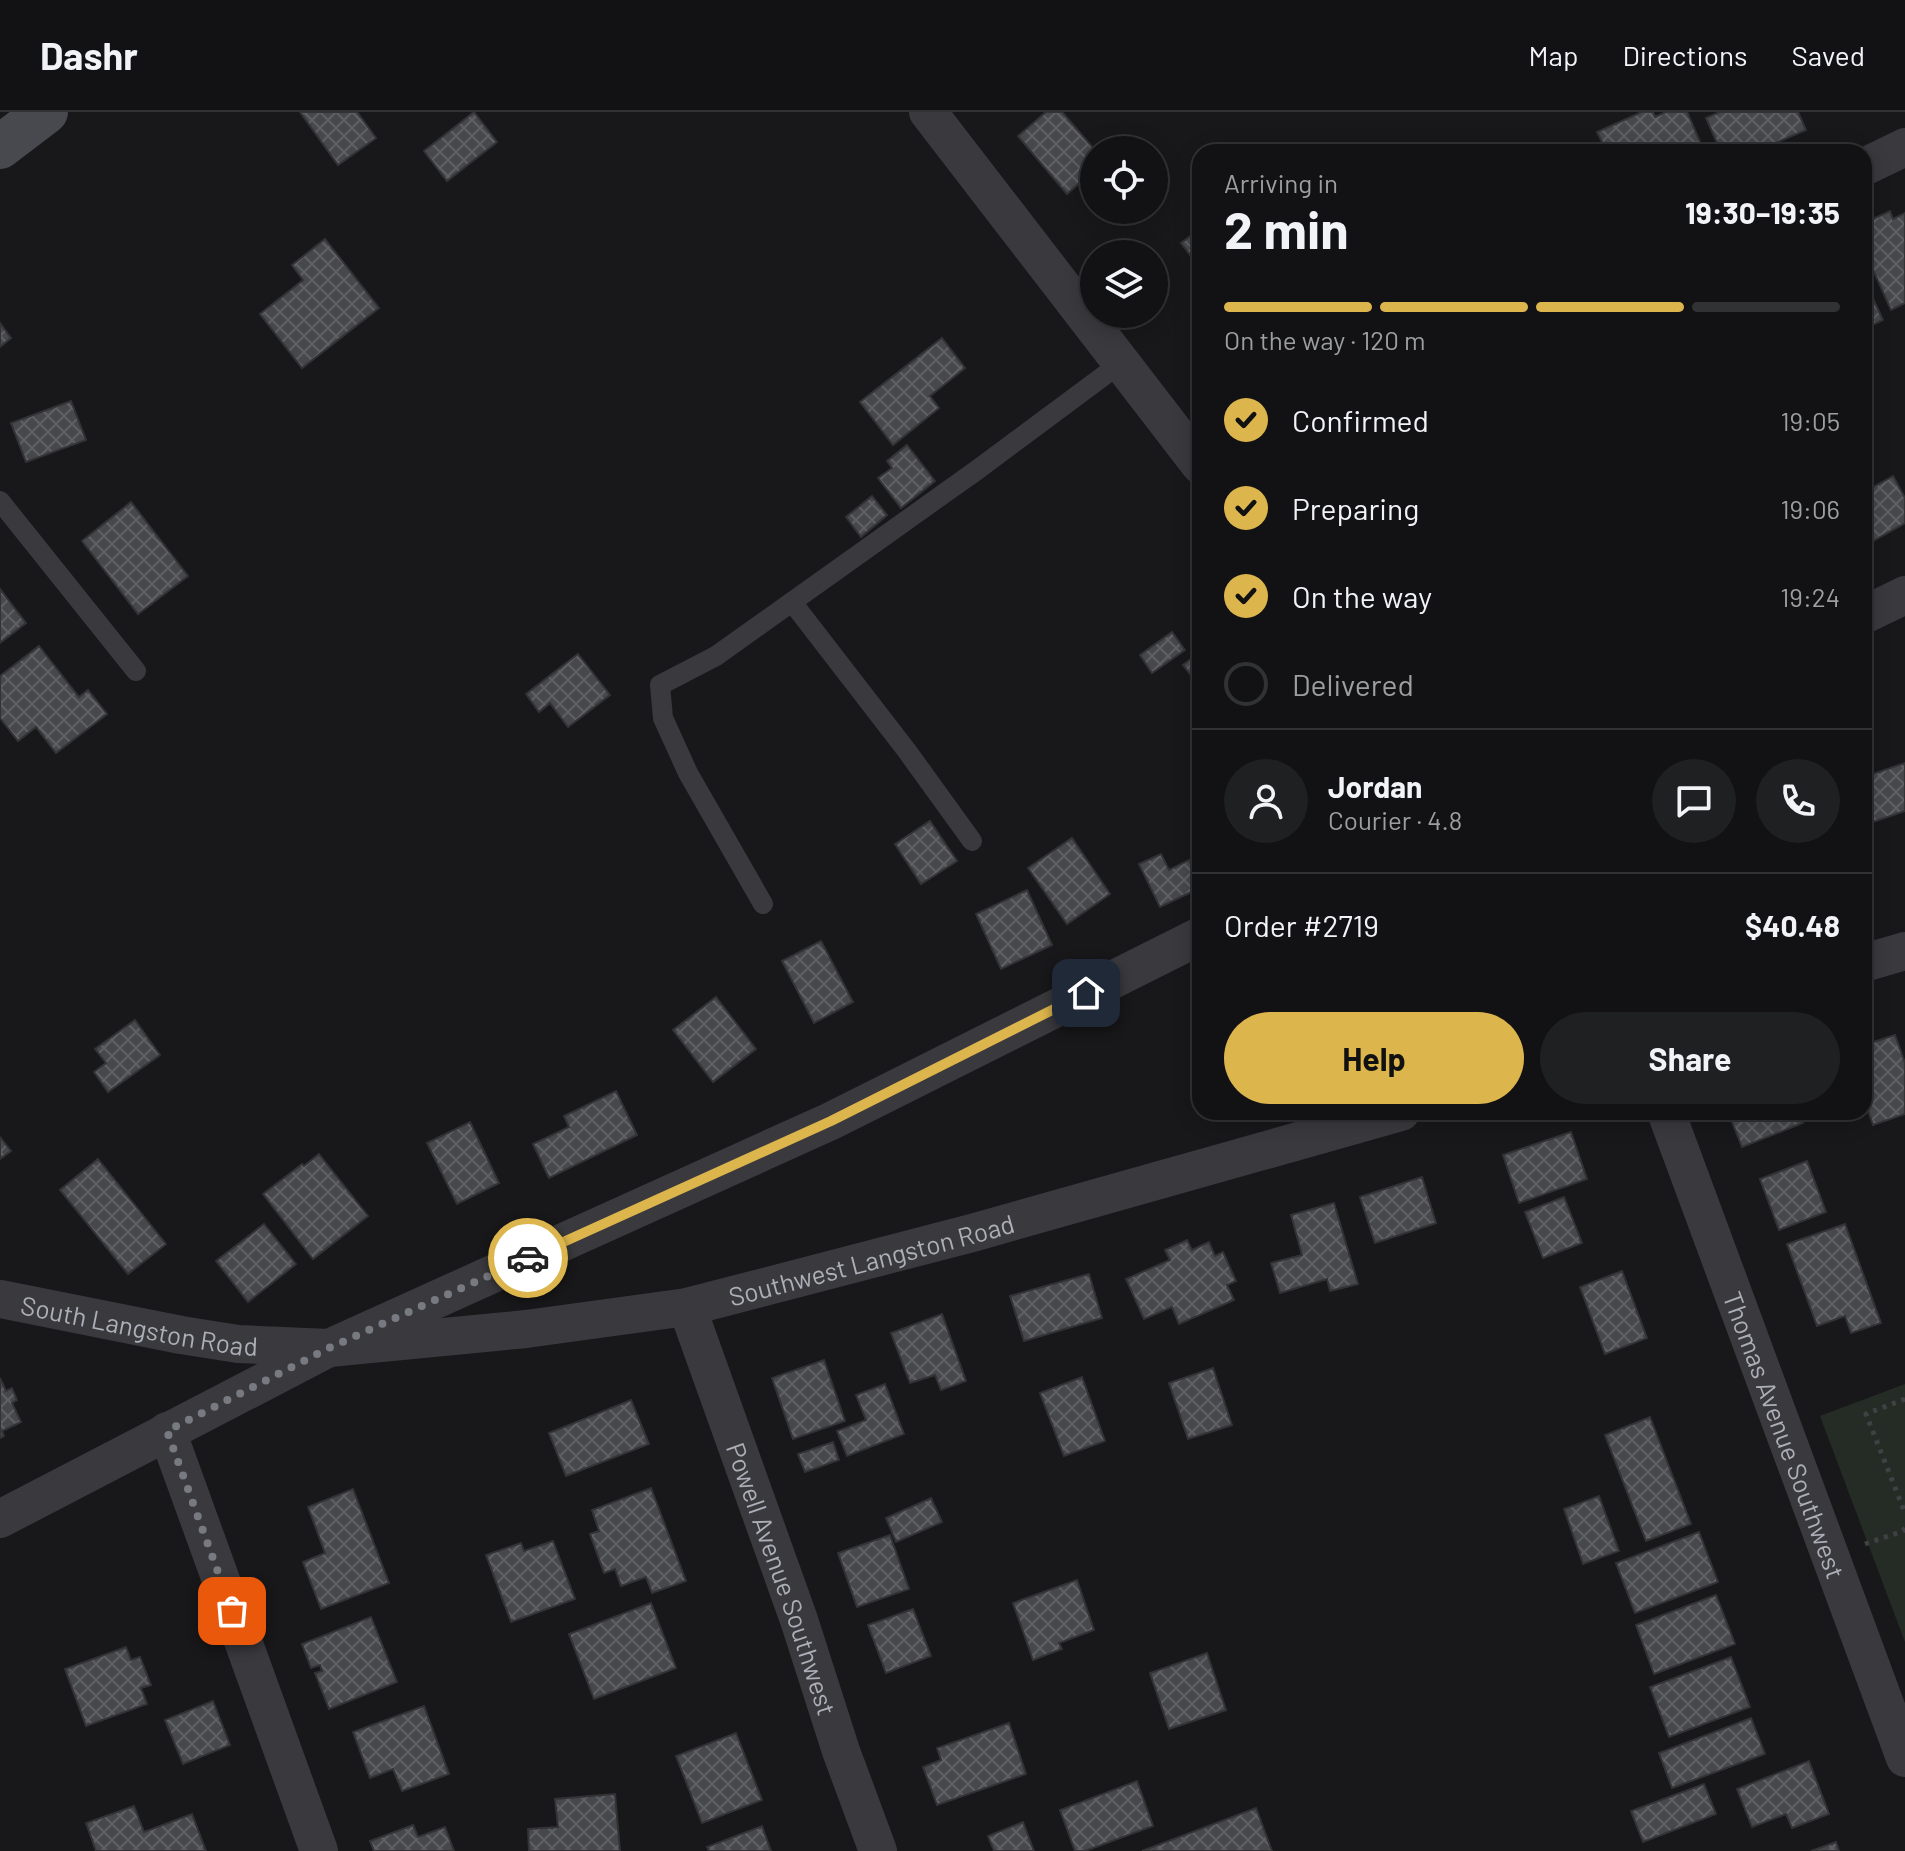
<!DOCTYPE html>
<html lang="en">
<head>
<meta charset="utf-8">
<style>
  :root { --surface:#121214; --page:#1f2022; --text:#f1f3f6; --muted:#9c9ea0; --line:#313234; --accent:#ddb54d }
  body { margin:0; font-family:Barlow,sans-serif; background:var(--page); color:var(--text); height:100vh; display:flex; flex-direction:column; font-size:30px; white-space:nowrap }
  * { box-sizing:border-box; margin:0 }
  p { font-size:26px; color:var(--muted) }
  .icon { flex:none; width:44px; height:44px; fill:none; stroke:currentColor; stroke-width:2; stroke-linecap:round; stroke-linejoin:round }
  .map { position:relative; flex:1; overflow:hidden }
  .side { position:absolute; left:1192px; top:32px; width:680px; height:976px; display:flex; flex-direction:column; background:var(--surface); border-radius:24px; box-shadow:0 4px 20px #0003,0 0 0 2px var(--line) }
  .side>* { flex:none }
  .tools { position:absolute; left:1080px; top:24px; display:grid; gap:16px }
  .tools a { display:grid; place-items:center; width:88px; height:88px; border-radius:50%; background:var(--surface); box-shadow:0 4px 20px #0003,0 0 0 2px var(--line); font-size:40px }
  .pin { position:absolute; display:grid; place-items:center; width:68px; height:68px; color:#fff; margin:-34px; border-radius:16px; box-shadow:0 4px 12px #0006 }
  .courier { position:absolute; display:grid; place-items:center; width:80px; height:80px; margin:-40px; border:6px solid #ddb54d; border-radius:50%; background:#fff; color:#222; box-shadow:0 2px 10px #0007 }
  .head em { font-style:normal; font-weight:700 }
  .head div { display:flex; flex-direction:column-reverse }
  .head { display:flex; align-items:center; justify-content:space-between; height:136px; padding:0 32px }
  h1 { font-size:52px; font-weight:700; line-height:60px }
  .bar { display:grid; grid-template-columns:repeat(4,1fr); gap:12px 8px; align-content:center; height:96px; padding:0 32px }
  .bar i { height:10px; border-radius:6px; background:var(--line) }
  .bar .on { background:var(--accent) }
  .bar p { grid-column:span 4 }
  .line { display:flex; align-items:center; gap:20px; padding:0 32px; border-top:2px solid var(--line) }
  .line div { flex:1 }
  .round { display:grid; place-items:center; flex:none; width:84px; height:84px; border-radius:42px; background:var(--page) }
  ol { padding:0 32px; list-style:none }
  li { display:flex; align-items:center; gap:24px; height:88px }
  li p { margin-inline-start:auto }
  li .icon { padding:8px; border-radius:50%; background:var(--accent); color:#111; stroke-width:4 }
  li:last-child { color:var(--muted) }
  li i { width:44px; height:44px; border:4px solid var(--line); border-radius:50% }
  .button { display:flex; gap:16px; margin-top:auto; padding:16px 32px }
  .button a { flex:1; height:92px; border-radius:48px; background:var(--accent); color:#111; font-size:32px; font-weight:700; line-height:92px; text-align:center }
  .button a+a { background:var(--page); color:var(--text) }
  header { display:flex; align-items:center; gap:48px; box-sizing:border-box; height:112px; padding:0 40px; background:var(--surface); border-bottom:2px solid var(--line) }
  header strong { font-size:38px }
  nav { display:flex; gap:44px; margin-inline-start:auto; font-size:28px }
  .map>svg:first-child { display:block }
  .green { fill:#252c26 }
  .building { fill:url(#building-cross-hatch); stroke:#333235; stroke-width:2 }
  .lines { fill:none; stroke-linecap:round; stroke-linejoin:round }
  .path { stroke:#404145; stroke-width:5; stroke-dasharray:4 6; stroke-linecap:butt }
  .lane { stroke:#3a3a3e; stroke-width:20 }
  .street { stroke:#3a3a3e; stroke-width:38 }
  .secondary { stroke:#48494e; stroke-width:44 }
  .done { stroke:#787a81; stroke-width:8; stroke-dasharray:0 14.4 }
  .route { stroke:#ddb54d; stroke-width:10 }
  .labels { text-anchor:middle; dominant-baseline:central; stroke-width:7; stroke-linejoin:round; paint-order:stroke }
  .street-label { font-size:26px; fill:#acafb8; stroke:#131315 }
</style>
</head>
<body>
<header>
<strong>Dashr</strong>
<nav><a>Map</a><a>Directions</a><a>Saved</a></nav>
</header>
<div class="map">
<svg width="1905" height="1739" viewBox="0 0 1905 1739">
  <defs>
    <pattern id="building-cross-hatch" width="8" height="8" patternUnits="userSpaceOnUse" patternTransform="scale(2)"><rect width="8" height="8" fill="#47484c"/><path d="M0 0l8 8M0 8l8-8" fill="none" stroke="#5f6064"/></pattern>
  </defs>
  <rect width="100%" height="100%" fill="#18181a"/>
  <!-- green -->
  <path class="green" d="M1905 1272V1530L1820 1304Z"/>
  <!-- building -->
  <g class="building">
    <path d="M300 0H357L376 26 338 53Z"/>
    <path d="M474 0 497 30 447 69 424 39Z"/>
    <path d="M1046 0H1062L1095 38 1094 58 1067 82 1018 24Z"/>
    <path d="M1642 0H1653L1655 5 1666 0H1687L1704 39 1607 40 1597 20Z"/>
    <path d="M1720 0H1798L1806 18 1754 40H1721L1706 6Z"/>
    <path d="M1890 99 1893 107 1905 101V191L1891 198 1864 138V111Z"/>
    <path d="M1200 117V156L1181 131Z"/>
    <path d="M325 127 379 196 302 256 260 202 303 168 292 153Z"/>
    <path d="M1864 167 1883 208 1864 217Z"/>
    <path d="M0 211 11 226 0 235Z"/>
    <path d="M942 226 965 256 930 284 939 296 893 333 860 290Z"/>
    <path d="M71 289 86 328 26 350 11 311Z"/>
    <path d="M907 333 935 369 901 396 878 366 892 356 887 349Z"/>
    <path d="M1893 364 1905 386V411L1864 434V380Z"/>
    <path d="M872 384 887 403 861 425 846 405Z"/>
    <path d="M131 390 188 464 138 502 82 429Z"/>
    <path d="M0 477 26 511 0 531Z"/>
    <path d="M1172 520 1185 538 1152 561 1140 543Z"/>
    <path d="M39 534 79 585 88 578 107 602 56 641 36 615 18 629 0 606V564Z"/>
    <path d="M1200 540V575L1183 553Z"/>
    <path d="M578 542 610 583 568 615 550 591 539 600 526 582Z"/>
    <path d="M1905 651V699L1864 713V665Z"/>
    <path d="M930 709 957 749 921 772 895 732Z"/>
    <path d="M1072 726 1110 782 1067 812 1028 756Z"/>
    <path d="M1161 742 1169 758 1189 748 1200 771V776L1160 795 1139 752Z"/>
    <path d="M1027 778 1052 833 1001 857 976 802Z"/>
    <path d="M821 829 853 890 814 911 782 849Z"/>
    <path d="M716 885 756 937 713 970 673 918Z"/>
    <path d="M135 908 160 943 108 980 94 960 106 951 95 937Z"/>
    <path d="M1895 923 1905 951V1002L1873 1013 1864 987V933Z"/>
    <path d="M616 979 637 1023 549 1066 533 1032 569 1015 564 1004Z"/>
    <path d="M1728 1000H1799L1803 1011 1742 1035Z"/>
    <path d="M470 1010 499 1071 457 1092 427 1031Z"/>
    <path d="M1571 1020 1587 1067 1519 1091 1503 1043Z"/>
    <path d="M0 1025 11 1039 0 1047Z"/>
    <path d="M319 1042 368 1104 313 1147 263 1082 302 1052 304 1054Z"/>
    <path d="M98 1047 166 1132 128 1162 60 1078Z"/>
    <path d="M1807 1049 1826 1100 1779 1118 1760 1067Z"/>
    <path d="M1422 1065 1436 1111 1375 1131 1360 1085Z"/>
    <path d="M1564 1085 1582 1131 1543 1146 1525 1100Z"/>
    <path d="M1334 1091 1358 1172 1330 1179 1327 1167 1280 1181 1271 1151 1302 1143 1291 1103Z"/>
    <path d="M264 1112 296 1152 248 1190 216 1149Z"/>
    <path d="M1845 1112 1881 1211 1851 1221 1845 1204 1817 1214 1787 1132Z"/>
    <path d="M1187 1128 1192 1138 1209 1130 1215 1144 1223 1140 1236 1169 1227 1173 1234 1188 1179 1212 1172 1195 1144 1207 1126 1167 1170 1148 1165 1138Z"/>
    <path d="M1622 1159 1647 1226 1605 1242 1580 1175Z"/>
    <path d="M1089 1162 1102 1206 1024 1229 1010 1184Z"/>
    <path d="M942 1202 966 1269 941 1278 935 1263 910 1271 891 1221Z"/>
    <path d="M824 1248 845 1309 793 1327 772 1266Z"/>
    <path d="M1213 1256 1232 1313 1188 1327 1169 1271Z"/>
    <path d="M1082 1265 1105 1329 1064 1344 1040 1281Z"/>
    <path d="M0 1266 6 1279 12 1276 17 1288 12 1291 21 1310 2 1319 4 1324 0 1326Z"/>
    <path d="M885 1272 904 1322 847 1344 837 1319 866 1308 856 1283Z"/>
    <path d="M631 1288 649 1332 566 1364 549 1321Z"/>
    <path d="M1650 1305 1691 1412 1646 1429 1605 1323Z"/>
    <path d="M833 1330 839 1348 805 1360 798 1342Z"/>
    <path d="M651 1376 686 1469 652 1481 646 1465 621 1474 615 1457 604 1461 590 1422 599 1419 592 1398Z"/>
    <path d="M353 1377 389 1471 321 1497 303 1450 325 1441 308 1395Z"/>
    <path d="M1599 1384 1619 1439 1583 1452 1564 1397Z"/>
    <path d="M931 1386 942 1410 896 1430 886 1406Z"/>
    <path d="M1699 1420 1718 1470 1635 1501 1616 1451Z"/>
    <path d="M890 1423 909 1477 857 1495 838 1441Z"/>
    <path d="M553 1429 575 1487 511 1510 486 1443 521 1431 524 1439Z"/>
    <path d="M1077 1468 1094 1518 1059 1531 1062 1537 1033 1548 1013 1491Z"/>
    <path d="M1716 1483 1735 1532 1654 1562 1636 1513Z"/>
    <path d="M651 1491 676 1556 594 1587 569 1522Z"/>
    <path d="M913 1497 931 1544 886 1561 868 1513Z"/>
    <path d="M371 1505 397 1570 329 1597 315 1561 322 1559 320 1553 311 1556 302 1532Z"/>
    <path d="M126 1535 131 1548 140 1545 151 1573 141 1576 147 1592 86 1614 65 1557Z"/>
    <path d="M1207 1541 1226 1598 1169 1617 1150 1561Z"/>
    <path d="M1731 1545 1750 1595 1669 1625 1650 1575Z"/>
    <path d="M213 1589 230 1633 183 1652 165 1608Z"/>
    <path d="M424 1594 449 1662 402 1679 393 1657 370 1666 353 1620Z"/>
    <path d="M1751 1606 1765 1642 1672 1676 1659 1641Z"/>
    <path d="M1009 1611 1026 1662 937 1693 923 1655 941 1648 937 1636Z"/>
    <path d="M736 1621 762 1688 702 1711 676 1644Z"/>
    <path d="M1809 1649 1829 1702 1792 1716 1786 1702 1752 1715 1737 1677Z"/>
    <path d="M1137 1669 1153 1714 1085 1739H1075L1060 1698Z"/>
    <path d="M1704 1672 1716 1702 1643 1730 1631 1699Z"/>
    <path d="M615 1682 620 1739H529L528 1717 558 1715 555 1687Z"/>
    <path d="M134 1694 144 1720 192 1702 206 1739H96L86 1711Z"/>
    <path d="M1256 1696 1272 1739H1142Z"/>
    <path d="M1023 1710 1034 1739H994L988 1724Z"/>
    <path d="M413 1713 418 1725 445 1715 454 1739H374L370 1729Z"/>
    <path d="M762 1714 771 1739H709L707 1735Z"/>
    <path d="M1836 1730 1839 1739H1811Z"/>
  </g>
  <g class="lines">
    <!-- path -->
    <g class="path">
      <path d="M1905 1287 1866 1302 1905 1401"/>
      <path d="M1865 1432 1903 1419 1905 1416"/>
    </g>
    <!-- lane -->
    <g class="lane">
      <path d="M0 389 136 559"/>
      <path d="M792 490 907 639 972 729"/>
      <path d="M763 792 688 661 663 606 660 573 716 544 977 358 1121 251"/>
    </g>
    <!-- street -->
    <g class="street">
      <path d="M928 0 1200 353"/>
      <path d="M1864 55 1905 35"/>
      <path d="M1864 503 1905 483"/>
      <path d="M1864 851 1905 839"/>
      <path id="s1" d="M1666 1000 1905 1646"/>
      <path id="s2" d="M0 1187 181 1223 238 1232 329 1236 526 1217 687 1195 972 1121 1401 1000"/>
      <path id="s3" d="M687 1195 799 1508 841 1639 878 1739"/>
      <path d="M167 1319 319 1739"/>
      <path d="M0 1407 329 1236 831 1009 1200 824"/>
    </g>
    <!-- secondary -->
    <path class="secondary" d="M0 35 46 0"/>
  </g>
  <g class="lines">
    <!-- done -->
    <path class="done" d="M232 1499 167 1319 329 1236 528 1146"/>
    <!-- route -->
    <path class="route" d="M528 1146 831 1009 1086 881"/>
  </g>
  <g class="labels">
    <!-- street labels -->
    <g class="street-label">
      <text stroke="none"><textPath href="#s2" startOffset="884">Southwest Langston Road</textPath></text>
      <text stroke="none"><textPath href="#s2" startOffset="142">South Langston Road</textPath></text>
      <text stroke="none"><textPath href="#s1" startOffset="344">Thomas Avenue Southwest</textPath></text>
      <text stroke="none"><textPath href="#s3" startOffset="288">Powell Avenue Southwest</textPath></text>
    </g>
  </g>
</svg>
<div class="tools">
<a><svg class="icon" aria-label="locate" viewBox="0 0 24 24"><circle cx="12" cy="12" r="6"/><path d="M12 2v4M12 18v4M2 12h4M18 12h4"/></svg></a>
<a><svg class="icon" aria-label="layers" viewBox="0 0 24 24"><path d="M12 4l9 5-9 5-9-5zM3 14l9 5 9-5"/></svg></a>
</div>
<div class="pin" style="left:232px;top:1499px;background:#ea580c"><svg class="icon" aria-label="bag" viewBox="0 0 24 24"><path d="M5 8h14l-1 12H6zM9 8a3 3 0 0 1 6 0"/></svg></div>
<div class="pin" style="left:1086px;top:881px;background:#1f2937"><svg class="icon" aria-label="home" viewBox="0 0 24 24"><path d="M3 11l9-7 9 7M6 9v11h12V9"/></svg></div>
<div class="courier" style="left:528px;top:1146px"><svg class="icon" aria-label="car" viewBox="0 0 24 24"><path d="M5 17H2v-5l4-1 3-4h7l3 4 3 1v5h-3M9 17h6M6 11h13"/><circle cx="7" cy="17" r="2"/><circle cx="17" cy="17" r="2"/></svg></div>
<section class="side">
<div class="head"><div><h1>2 min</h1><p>Arriving in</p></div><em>19:30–19:35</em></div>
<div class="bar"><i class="on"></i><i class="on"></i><i class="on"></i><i></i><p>On the way · 120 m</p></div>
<ol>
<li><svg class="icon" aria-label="check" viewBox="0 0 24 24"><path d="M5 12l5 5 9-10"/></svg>Confirmed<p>19:05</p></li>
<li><svg class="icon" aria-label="check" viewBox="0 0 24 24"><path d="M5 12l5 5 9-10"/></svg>Preparing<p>19:06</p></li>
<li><svg class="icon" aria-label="check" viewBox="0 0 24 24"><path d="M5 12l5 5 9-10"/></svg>On the way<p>19:24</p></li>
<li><i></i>Delivered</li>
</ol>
<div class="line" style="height:144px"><a class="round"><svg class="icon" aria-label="person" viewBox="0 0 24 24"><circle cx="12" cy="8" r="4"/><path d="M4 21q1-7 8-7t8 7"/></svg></a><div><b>Jordan</b><p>Courier · 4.8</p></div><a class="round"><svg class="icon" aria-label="chat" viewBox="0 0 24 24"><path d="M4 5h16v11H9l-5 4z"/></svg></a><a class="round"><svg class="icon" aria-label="phone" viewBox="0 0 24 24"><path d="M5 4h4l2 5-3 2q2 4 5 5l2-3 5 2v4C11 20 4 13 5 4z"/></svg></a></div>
<div class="line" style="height:104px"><div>Order #2719</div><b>$40.48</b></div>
<div class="button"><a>Help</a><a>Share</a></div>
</section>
</div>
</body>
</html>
